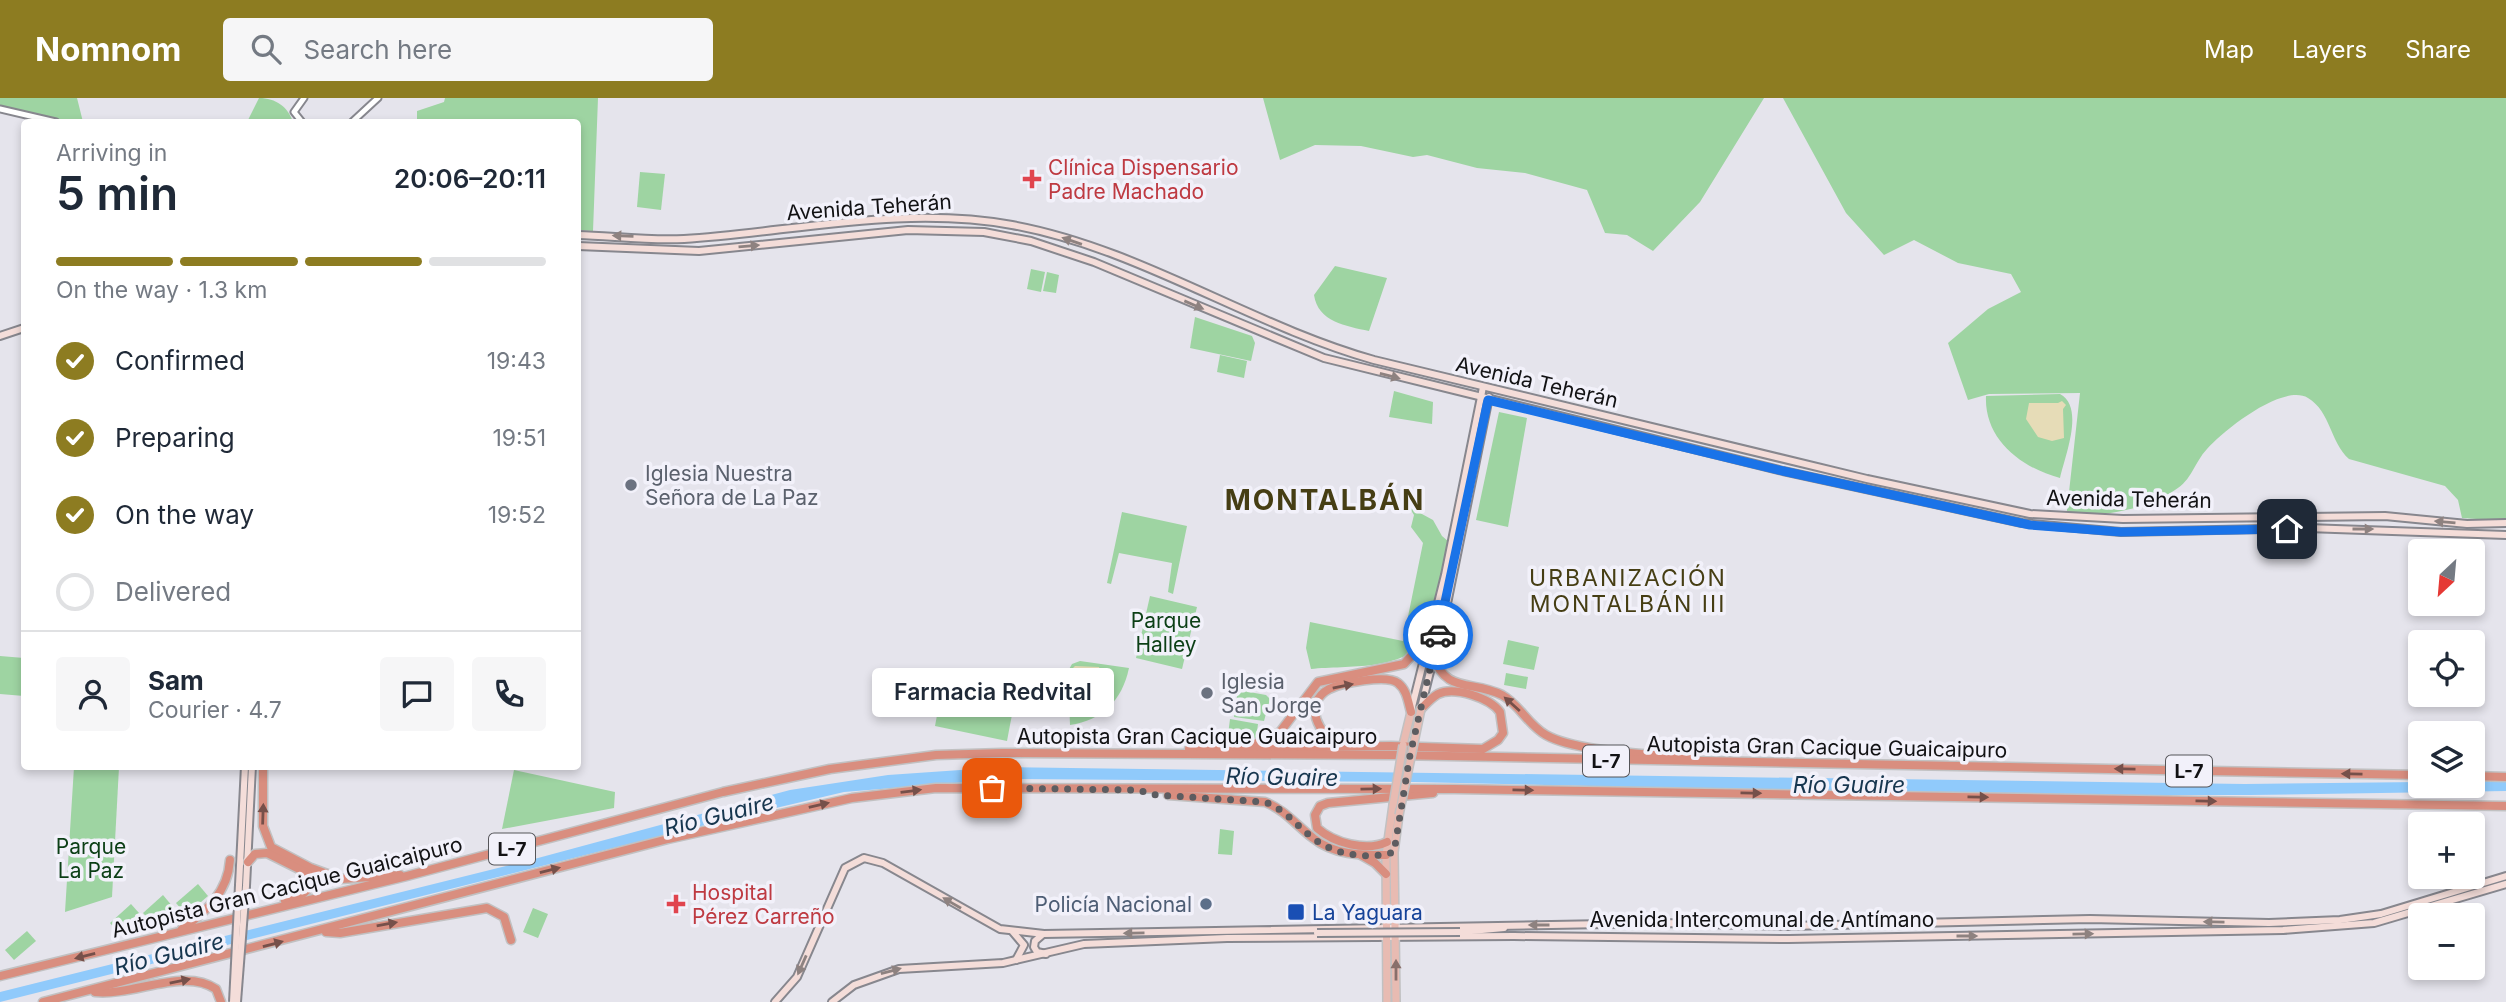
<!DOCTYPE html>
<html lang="en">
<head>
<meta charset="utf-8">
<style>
  :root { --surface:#fff; --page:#f6f6f7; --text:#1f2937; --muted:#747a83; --line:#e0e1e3; --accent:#8d7c21 }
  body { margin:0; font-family:Inter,sans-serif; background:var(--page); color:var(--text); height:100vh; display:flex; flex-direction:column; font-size:26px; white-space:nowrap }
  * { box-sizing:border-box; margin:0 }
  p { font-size:23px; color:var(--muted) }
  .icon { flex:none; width:38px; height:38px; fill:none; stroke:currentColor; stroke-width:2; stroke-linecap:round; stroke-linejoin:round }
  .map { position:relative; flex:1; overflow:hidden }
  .details { position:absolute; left:21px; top:21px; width:560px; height:651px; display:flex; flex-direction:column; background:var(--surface); border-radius:7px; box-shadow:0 4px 10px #0003 }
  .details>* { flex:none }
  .needle { width:46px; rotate:206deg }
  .tools { position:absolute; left:2408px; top:441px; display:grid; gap:14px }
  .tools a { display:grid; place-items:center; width:77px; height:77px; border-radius:7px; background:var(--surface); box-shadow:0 4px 10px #0003; font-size:35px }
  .pin { position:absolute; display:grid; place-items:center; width:60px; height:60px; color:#fff; margin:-30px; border-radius:14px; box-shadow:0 4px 10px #0006 }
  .courier { position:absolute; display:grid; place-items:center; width:70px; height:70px; margin:-35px; border:5px solid #1a73e8; border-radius:50%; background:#fff; color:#222; box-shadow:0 2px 9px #0007 }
  .bubble { position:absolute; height:49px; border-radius:7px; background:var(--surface); box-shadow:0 4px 10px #0003; font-size:23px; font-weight:600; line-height:49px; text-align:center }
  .head em { font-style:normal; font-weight:600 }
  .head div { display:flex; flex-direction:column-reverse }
  .head { display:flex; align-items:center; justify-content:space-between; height:119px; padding:0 35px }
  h1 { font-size:46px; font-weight:600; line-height:52px }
  .bar { display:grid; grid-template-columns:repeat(4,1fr); gap:10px 7px; align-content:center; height:84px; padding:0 35px }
  .bar i { height:9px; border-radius:5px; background:var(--line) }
  .bar .current { background:var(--accent) }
  .bar p { grid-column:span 4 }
  .line { display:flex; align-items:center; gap:18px; padding:0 35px; border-top:2px solid var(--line) }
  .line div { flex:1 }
  .round { display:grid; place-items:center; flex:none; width:74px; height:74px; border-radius:7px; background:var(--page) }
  ol { padding:0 35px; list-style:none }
  li { display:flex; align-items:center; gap:21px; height:77px }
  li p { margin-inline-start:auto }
  li .icon { padding:7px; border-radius:50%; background:var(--accent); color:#fff; stroke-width:4 }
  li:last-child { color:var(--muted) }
  li i { width:38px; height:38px; border:4px solid var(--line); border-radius:50% }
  header { display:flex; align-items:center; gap:42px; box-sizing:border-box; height:98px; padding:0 35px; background:var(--accent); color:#fff }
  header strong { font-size:33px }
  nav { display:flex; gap:38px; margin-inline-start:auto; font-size:24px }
  .search { width:490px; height:63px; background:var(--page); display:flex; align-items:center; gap:18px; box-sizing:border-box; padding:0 24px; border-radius:7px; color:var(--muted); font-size:26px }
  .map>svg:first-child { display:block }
  .green { fill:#9ed4a2 }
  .sand { fill:#e6dcb7 }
  .water { fill:#90cafb }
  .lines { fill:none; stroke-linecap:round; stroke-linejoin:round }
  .tertiary-casing { stroke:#87878e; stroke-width:9 }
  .secondary-casing { stroke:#87878e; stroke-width:10 }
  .primary-casing { stroke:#c1c1c2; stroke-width:10 }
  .motorway-casing { stroke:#c1c1c2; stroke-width:11 }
  .tertiary { stroke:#fff; stroke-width:5 }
  .secondary { stroke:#f4ddd9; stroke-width:6 }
  .primary { stroke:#e8bbb2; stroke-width:7 }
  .motorway { stroke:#d98e7f; stroke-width:8 }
  .secondary-bridge-casing { stroke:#87878e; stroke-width:10; stroke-linecap:butt }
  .primary-bridge-casing { stroke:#c1c1c2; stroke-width:10; stroke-linecap:butt }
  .secondary-bridge { stroke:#f4ddd9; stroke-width:6 }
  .primary-bridge { stroke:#e8bbb2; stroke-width:7 }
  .oneway { fill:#8e8280 }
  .oneway2 { fill:#76504a }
  .oneway3 { fill:#886f6b }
  .done { stroke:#5c5c60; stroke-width:7; stroke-dasharray:0 12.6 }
  .route { stroke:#1a73e8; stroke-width:9 }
  .health-dot { fill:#e0444e; stroke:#f2f1fa; stroke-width:2.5 }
  .worship-dot { fill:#6b7280; stroke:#f2f1fa; stroke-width:2.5 }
  .service-dot { fill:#5c6f8a; stroke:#f2f1fa; stroke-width:2.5 }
  .transit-dot { fill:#1a4fb4; stroke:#f2f1fa; stroke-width:2.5 }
  .labels { text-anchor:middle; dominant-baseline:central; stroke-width:7; stroke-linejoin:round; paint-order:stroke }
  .shield { fill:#f2f1fa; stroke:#555559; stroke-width:2 }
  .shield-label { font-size:19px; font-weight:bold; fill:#121214 }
  .health-label { font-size:21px; fill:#be3a42; stroke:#f2f1fa; text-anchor:start }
  .street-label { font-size:21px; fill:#121214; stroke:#f2f1fa }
  .worship-label { font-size:21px; fill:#5b616d; stroke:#f2f1fa; text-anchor:start }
  .park-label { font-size:21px; fill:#0c3f16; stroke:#f2f1fa }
  .service-label { font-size:21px; fill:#4e5e75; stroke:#f2f1fa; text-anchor:end }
  .transit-label { font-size:21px; fill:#164399; stroke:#f2f1fa; text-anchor:start }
  .neighbourhood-label { font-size:23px; letter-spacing:2px; fill:#463e14; stroke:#f2f1fa }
  .water-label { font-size:23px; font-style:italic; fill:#17364f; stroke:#f2f1fa }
  .district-label { font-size:28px; font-weight:bold; letter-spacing:2px; fill:#463e14; stroke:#f2f1fa }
</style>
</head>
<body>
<header>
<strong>Nomnom</strong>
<div class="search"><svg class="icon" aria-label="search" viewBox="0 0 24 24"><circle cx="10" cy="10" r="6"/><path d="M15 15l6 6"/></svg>Search here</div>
<nav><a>Map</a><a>Layers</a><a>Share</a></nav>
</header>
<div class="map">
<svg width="2506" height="904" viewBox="0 0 2506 904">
  <rect width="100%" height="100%" fill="#e5e4ec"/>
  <!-- green -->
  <g class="green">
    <path d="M0 0H77L83 24H56L0 11Z"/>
    <path d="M259 0C276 0 288 9 293 24H247Z"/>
    <path d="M445 0H598L593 133 578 132V24H417V13L444 4Z"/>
    <path d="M1263 0H1764L1700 104 1653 153 1627 137 1605 135 1587 92 1525 75 1477 70 1427 57 1413 59 1361 48 1315 47 1280 62Z"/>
    <path d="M1783 0H2506V423L2462 420 2458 402 2445 388 2349 361C2330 344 2331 314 2308 300 2283 285 2224 332 2207 351 2194 365 2192 382 2175 392 2141 414 2105 416 2066 421L2080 295 1989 296 1968 302 1948 245 1988 211 2021 194 2011 176 1958 165 1914 142 1884 157 1846 115Z"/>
    <path d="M640 74 665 76 661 112 637 109Z"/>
    <path d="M1335 168 1387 180 1369 233C1346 228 1318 224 1314 197Z"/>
    <path d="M1031 171 1045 174 1041 194 1027 191Z"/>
    <path d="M1047 174 1059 177 1056 195 1043 193Z"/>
    <path d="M1195 219 1252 238 1255 245 1251 263 1190 250Z"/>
    <path d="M1220 257 1247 263 1244 280 1217 274Z"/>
    <path d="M1394 293 1433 304 1432 326 1389 319Z"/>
    <path d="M2060 296C2085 309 2065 358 2060 380 2022 370 1984 342 1986 298Z"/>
    <path d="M1499 314 1527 320 1508 429 1476 422Z"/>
    <path d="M1409 409 1433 422 1442 438 1449 444C1445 462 1436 526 1428 539 1403 574 1348 567 1311 571L1306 550 1310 524 1403 543 1423 445 1411 429 1414 417Z"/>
    <path d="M1122 414 1187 428 1173 496 1168 494 1172 465 1119 455 1111 486 1107 485Z"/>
    <path d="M1150 498 1197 509 1182 571 1136 560Z"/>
    <path d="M1508 542 1539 549 1534 572 1503 566Z"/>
    <path d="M0 558 24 560V598L0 596Z"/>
    <path d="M1080 563 1129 570C1122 603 1102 622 1070 627L1068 573 1072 566Z"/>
    <path d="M1506 575 1528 579 1526 591 1504 587Z"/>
    <path d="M942 591 1014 606 1007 643 935 628Z"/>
    <path d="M1238 592 1266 597 1270 601 1264 623 1234 619Z"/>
    <path d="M1230 621 1258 626 1256 642 1228 637Z"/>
    <path d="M74 669H119L112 799 65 814Z"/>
    <path d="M514 672 615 694 614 710 502 731Z"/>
    <path d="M1220 731 1234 733 1232 757 1218 756Z"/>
    <path d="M198 786 208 798 186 817 176 805Z"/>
    <path d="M163 797 173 809 153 826 143 815Z"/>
    <path d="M131 806 139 815 118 834 110 825Z"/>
    <path d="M533 810 548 816 538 840 523 834Z"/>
    <path d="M27 833 36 843 14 862 5 852Z"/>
  </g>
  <!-- sand -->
  <g class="sand">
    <path d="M2062 303 2066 307 2063 311 2064 340 2052 343 2038 339 2026 321 2029 305H2058Z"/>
    <path d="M1075 568 1099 569C1106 586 1093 601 1075 595L1072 571Z"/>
  </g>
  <!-- water -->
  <path class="water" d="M1004 669 2245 686 2420 684V688H2473V683H2506V693L2249 697H1973L1415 684 1003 681 844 694 729 721 0 904V894L538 760 790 692 888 677Z"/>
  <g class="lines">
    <defs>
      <g id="tertiary">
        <path d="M0 11 56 24"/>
        <path d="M302 24 294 14 304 0"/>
        <path d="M352 24 378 0"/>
      </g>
      <g id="secondary">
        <path d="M578 137C612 138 649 143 684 141 792 134 903 107 1012 127 1139 150 1250 227 1374 262L1867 381 2030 416 2123 421 2385 418 2467 426 2506 425"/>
        <path d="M578 148 699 153 908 132 984 134 1031 143 1094 164 1324 260 1783 373 2022 425 2121 434 2307 430 2506 437"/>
        <path d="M0 238 24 230"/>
        <path d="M1421 610 1448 501 1489 299"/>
        <path d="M1411 613 1445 477 1483 289"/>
        <path d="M239 787 245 668"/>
        <path d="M246 788 252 668"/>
        <path d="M1013 834 1024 847 1016 862"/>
        <path d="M1460 834 1504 830"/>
        <path d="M1042 837 1035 843 1034 849 1037 854 1046 856"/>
        <path d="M775 904 797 879 845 770 864 760 883 765 1000 831 1044 836 1661 825 1789 828 2090 821 2269 825 2340 822 2381 816 2506 778"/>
        <path d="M832 904 854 887 899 871 1003 865 1084 846 1227 840 1514 838 1789 841 2283 832 2374 825 2506 786"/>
      </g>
      <g id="primary">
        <path d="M1403 647 1411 614"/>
        <path d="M1387 904 1386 757 1393 707"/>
        <path d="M1396 904 1394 754 1399 717"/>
      </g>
      <g id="motorway">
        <path d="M1433 557C1445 596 1472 582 1502 597 1519 606 1528 627 1546 637 1576 654 1651 656 1689 660"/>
        <path d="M1255 646 1280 634 1318 584 1404 566 1429 538"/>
        <path d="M1339 647C1319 637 1302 606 1329 591 1341 585 1387 576 1398 585 1407 592 1408 604 1411 614"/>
        <path d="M1189 651 1391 648 1483 651 1498 642 1503 635 1500 614C1490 600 1455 588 1438 596 1431 600 1426 606 1421 611"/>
        <path d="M263 669V728L271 749 311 770 341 781 400 777"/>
        <path d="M2473 678 2506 679"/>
        <path d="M1168 697 1265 704C1285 712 1296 727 1313 740 1334 757 1360 757 1386 757"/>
        <path d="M1387 744C1366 754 1334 745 1317 730L1315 717 1320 708 1328 705 1433 695"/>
        <path d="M1361 757 1375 765 1386 776"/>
        <path d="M248 764 255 756 267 755 309 776 310 789 304 795 285 803"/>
        <path d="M182 831C206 814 228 794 230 762"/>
        <path d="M326 834 340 835 487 810 504 819 511 842"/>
        <path d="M0 878 407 778 723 694 830 671 936 657 1002 655 1394 657 2420 677"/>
        <path d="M95 894C134 898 184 869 216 891L221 904"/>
        <path d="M43 904 668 741 852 700 936 690 1455 691 2506 708"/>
      </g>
    </defs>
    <!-- tertiary casing -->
    <use href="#tertiary" class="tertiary-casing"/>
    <!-- secondary casing -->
    <use href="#secondary" class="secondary-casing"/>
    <!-- primary casing -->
    <use href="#primary" class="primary-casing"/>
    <!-- motorway casing -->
    <use href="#motorway" class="motorway-casing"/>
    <!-- tertiary -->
    <use href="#tertiary" class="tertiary"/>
    <!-- secondary -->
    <use href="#secondary" class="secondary"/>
    <!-- primary -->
    <use href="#primary" class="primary"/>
    <!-- motorway -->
    <use href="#motorway" class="motorway"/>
    <defs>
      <g id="secondary-bridge">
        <path d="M1317 835 1460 834"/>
        <path d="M233 904 239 787"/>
        <path d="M237 904 246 788"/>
      </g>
      <g id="primary-bridge">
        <path d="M1393 707 1403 647"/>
        <path d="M1399 717 1421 611"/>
      </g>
    </defs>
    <!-- secondary-bridge casing -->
    <use href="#secondary-bridge" class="secondary-bridge-casing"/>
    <!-- primary-bridge casing -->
    <use href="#primary-bridge" class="primary-bridge-casing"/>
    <!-- secondary-bridge -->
    <use href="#secondary-bridge" class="secondary-bridge"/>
    <!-- primary-bridge -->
    <use href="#primary-bridge" class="primary-bridge"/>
  </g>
  <!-- one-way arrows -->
  <defs><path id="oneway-solid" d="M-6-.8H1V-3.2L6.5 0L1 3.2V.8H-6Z" transform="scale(1.75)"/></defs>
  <g class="oneway">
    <use href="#oneway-solid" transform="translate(623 138) rotate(-178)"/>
    <use href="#oneway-solid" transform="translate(1072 143) rotate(-161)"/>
    <use href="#oneway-solid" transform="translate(749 148) rotate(-5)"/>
    <use href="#oneway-solid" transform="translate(1194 207) rotate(23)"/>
    <use href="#oneway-solid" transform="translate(1390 278) rotate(15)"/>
    <use href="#oneway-solid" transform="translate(2445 424) rotate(-175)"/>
    <use href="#oneway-solid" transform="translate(2363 431)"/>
    <use href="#oneway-solid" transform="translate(952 805) rotate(-150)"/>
    <use href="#oneway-solid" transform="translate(2214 824) rotate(-179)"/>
    <use href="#oneway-solid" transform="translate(1539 827) rotate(180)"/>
    <use href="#oneway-solid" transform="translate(1134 835) rotate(179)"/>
    <use href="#oneway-solid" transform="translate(2083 836) rotate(-1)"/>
    <use href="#oneway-solid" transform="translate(1967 838)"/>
    <use href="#oneway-solid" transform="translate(802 867) rotate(114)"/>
    <use href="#oneway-solid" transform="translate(891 873) rotate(-15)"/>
  </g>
  <g class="oneway2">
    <use href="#oneway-solid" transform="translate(1343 588) rotate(-12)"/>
    <use href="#oneway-solid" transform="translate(1512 606) rotate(-138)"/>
    <use href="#oneway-solid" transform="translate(2125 671) rotate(-179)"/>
    <use href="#oneway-solid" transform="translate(2352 676) rotate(-179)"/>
    <use href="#oneway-solid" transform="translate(1371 691) rotate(-1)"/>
    <use href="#oneway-solid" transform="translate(1523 692) rotate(1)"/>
    <use href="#oneway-solid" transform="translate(911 693) rotate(-7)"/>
    <use href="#oneway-solid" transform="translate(1751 695) rotate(1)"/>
    <use href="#oneway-solid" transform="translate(1978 699) rotate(1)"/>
    <use href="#oneway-solid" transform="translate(2206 703) rotate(1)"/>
    <use href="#oneway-solid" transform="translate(819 707) rotate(-13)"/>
    <use href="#oneway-solid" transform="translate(263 716) rotate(-88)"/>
    <use href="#oneway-solid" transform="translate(550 772) rotate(-14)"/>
    <use href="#oneway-solid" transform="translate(387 826) rotate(-10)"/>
    <use href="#oneway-solid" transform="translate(273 846) rotate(-15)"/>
    <use href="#oneway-solid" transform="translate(85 858) rotate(166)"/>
    <use href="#oneway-solid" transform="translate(180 883) rotate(-11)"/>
  </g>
  <use class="oneway3" href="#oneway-solid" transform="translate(1396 872) rotate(-90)"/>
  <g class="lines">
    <!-- done -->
    <path class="done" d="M992 690 1138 692 1156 697 1265 704C1286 712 1297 728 1314 741 1335 757 1369 762 1394 754L1410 657 1438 537"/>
    <!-- route -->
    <path class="route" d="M1438 537 1488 302 1783 373 2030 427 2121 434 2287 431"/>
  </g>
  <!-- markers -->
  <g class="health-dot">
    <path d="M1028.5 70.5h7v7h7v7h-7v7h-7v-7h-7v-7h7z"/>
    <path d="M672.5 795.5h7v7h7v7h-7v7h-7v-7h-7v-7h7z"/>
  </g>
  <g class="worship-dot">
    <circle cx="631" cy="387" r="7"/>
    <circle cx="1207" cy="595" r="7"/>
  </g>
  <circle class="service-dot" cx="1206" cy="806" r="7"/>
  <rect class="transit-dot" x="1287" y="805" width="18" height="18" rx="3.5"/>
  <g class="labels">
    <!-- shield labels -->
    <g class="shield">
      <rect x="1583" y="647.5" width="46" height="31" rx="5"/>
      <rect x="2166" y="657.5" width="46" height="31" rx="5"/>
      <rect x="489" y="735.5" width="46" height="31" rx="5"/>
    </g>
    <g class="shield-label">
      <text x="1606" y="663">L-7</text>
      <text x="2189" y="673">L-7</text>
      <text x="512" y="751">L-7</text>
    </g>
    <!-- health labels -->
    <g class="health-label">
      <text x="1048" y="69">Clínica Dispensario<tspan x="1048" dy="24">Padre Machado</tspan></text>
      <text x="692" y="794">Hospital<tspan x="692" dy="24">Pérez Carreño</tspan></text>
    </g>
    <!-- street labels -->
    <g class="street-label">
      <text transform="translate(869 109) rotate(-4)">Avenida Teherán</text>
      <text transform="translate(1537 284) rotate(13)">Avenida Teherán</text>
      <text transform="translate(2129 401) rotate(1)">Avenida Teherán</text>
      <text x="1197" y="638">Autopista Gran Cacique Guaicaipuro</text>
      <text transform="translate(1827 649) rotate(1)">Autopista Gran Cacique Guaicaipuro</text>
      <text transform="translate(287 789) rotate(-14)">Autopista Gran Cacique Guaicaipuro</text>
      <text x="1762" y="821">Avenida Intercomunal de Antímano</text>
    </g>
    <!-- worship labels -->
    <g class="worship-label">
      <text x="645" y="375">Iglesia Nuestra<tspan x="645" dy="24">Señora de La Paz</tspan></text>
      <text x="1221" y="583">Iglesia<tspan x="1221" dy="24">San Jorge</tspan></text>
    </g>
    <!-- park labels -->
    <g class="park-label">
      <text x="1166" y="522">Parque<tspan x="1166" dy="24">Halley</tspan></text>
      <text x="91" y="748">Parque<tspan x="91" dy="24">La Paz</tspan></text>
    </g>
    <!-- service labels -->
    <g class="service-label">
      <text x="1192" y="806">Policía Nacional</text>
    </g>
    <!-- transit labels -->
    <g class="transit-label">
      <text x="1312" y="814">La Yaguara</text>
    </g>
    <!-- neighbourhood labels -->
    <g class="neighbourhood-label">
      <text x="1628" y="480">URBANIZACIÓN<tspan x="1628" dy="26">MONTALBÁN III</tspan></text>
    </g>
    <!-- water labels -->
    <g class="water-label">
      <text transform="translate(1282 679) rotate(1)">Río Guaire</text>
      <text x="1849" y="687">Río Guaire</text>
      <text transform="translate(719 717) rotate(-14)">Río Guaire</text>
      <text transform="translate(169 856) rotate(-14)">Río Guaire</text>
    </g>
    <!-- district labels -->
    <g class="district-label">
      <text x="1325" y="402">MONTALBÁN</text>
    </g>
  </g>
</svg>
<div class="tools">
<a><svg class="needle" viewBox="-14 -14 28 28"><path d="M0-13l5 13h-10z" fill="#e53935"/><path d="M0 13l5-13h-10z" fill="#747a83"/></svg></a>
<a><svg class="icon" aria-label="locate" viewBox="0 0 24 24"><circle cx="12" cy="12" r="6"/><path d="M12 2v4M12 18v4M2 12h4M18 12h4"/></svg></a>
<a><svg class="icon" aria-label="layers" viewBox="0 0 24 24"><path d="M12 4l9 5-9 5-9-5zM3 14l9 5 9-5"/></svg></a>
<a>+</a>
<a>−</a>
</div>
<div class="pin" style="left:992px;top:690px;background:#ea580c"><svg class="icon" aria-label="bag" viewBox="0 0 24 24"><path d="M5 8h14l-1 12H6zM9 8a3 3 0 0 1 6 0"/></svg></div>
<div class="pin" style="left:2287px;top:431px;background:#1f2937"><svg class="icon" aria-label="home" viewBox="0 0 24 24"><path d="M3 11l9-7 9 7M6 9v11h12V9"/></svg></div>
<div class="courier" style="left:1438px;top:537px"><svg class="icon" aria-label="car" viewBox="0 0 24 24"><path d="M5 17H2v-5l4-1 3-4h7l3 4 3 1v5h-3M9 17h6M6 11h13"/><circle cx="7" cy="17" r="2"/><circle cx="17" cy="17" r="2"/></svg></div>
<div class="bubble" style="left:872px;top:570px;width:242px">Farmacia Redvital</div>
<section class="details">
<div class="head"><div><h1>5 min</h1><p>Arriving in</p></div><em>20:06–20:11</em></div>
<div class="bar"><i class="current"></i><i class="current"></i><i class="current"></i><i></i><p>On the way · 1.3 km</p></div>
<ol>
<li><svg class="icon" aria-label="check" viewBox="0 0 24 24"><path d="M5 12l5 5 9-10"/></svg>Confirmed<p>19:43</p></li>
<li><svg class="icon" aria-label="check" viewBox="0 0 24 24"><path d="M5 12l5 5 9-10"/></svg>Preparing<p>19:51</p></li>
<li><svg class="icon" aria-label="check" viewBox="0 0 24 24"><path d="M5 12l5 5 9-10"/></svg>On the way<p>19:52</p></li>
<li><i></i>Delivered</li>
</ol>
<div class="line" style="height:126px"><a class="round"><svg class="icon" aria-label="person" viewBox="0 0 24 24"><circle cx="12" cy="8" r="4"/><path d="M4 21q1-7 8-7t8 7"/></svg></a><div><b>Sam</b><p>Courier · 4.7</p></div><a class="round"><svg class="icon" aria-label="chat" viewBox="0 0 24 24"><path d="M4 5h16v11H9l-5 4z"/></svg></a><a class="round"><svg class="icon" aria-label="phone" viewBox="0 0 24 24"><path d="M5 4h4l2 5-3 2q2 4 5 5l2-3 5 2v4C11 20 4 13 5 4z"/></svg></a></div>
</section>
</div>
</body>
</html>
